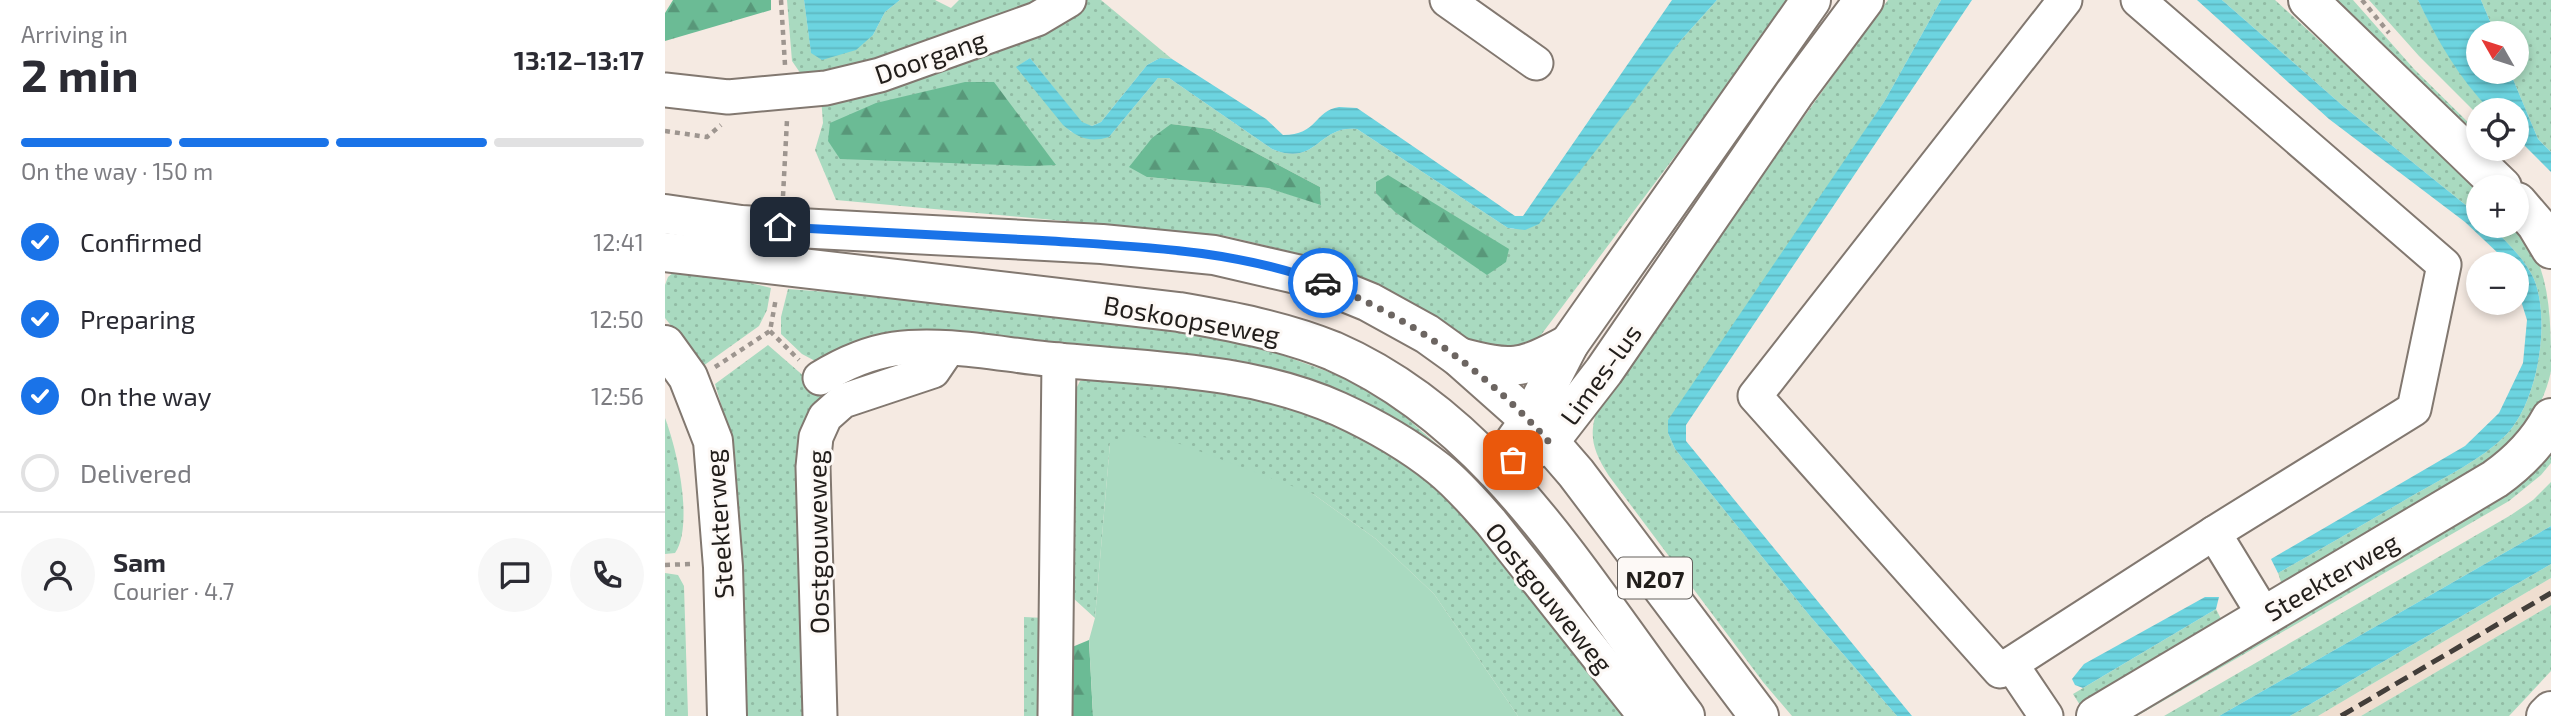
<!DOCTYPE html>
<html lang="en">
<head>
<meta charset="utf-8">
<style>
  :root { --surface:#fff; --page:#f7f7f7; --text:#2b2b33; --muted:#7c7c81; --line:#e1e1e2; --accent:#1a73e8 }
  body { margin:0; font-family:"Exo 2",sans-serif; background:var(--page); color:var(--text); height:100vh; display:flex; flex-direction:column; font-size:26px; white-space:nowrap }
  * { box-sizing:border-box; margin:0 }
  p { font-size:23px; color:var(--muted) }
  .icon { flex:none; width:38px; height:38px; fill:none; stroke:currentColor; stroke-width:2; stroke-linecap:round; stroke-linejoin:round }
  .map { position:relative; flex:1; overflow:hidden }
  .sheet { display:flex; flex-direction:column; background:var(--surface); width:665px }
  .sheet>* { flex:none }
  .needle { width:46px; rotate:309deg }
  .fabs { position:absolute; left:1801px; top:21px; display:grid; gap:14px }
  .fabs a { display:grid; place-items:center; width:63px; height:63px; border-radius:50%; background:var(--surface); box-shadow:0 4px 10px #0003; font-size:35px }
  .pin { position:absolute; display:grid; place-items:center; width:60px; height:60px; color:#fff; margin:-30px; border-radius:14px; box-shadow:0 4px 10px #0006 }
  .courier { position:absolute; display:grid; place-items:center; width:70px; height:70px; margin:-35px; border:5px solid #1a73e8; border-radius:50%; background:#fff; color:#222; box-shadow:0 2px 9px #0007 }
  .overview em { font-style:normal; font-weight:700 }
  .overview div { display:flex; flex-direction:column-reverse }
  .overview { display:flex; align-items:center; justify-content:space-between; height:119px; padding:0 21px }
  h1 { font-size:46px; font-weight:700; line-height:52px }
  .bar { display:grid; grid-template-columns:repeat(4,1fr); gap:10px 7px; align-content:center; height:84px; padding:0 21px }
  .bar i { height:9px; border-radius:5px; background:var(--line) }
  .bar .active { background:var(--accent) }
  .bar p { grid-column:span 4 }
  .line { display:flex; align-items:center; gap:18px; padding:0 21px; border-top:2px solid var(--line) }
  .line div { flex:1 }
  .round { display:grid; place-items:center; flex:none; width:74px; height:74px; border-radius:37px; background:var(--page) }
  ol { padding:0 21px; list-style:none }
  li { display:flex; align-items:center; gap:21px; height:77px }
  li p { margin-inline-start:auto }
  li .icon { padding:7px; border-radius:50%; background:var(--accent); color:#fff; stroke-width:4 }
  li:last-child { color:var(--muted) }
  li i { width:38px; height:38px; border:4px solid var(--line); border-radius:50% }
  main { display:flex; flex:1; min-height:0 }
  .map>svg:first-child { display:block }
  .built { fill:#efded0 }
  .grass { fill:url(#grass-dots); fill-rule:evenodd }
  .forest { fill:url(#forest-firs) }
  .park { fill:#a9dac0 }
  .water { fill:url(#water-rules) }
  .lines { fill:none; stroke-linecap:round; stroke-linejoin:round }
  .minor-casing { stroke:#827870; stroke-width:37 }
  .major-casing { stroke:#827870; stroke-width:42 }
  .highway-casing { stroke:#827870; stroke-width:42 }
  .path { stroke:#9d958f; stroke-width:4.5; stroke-dasharray:5 5; stroke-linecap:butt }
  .minor { stroke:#fff; stroke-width:33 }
  .major { stroke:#fff; stroke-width:38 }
  .highway { stroke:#fff; stroke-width:38 }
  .rail { stroke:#433e3a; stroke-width:5; stroke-dasharray:14 7; stroke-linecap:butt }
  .done { stroke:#6c6561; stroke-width:7; stroke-dasharray:0 12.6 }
  .route { stroke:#1a73e8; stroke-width:9 }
  .labels { text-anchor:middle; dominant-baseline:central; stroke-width:6; stroke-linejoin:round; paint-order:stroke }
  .shield { fill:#fdf9f6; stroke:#64605d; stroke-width:2 }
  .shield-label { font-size:24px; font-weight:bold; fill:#221e1b }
  .street-label { font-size:26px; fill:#221e1b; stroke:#fdf9f6 }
</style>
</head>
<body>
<main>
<section class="sheet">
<div class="overview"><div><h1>2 min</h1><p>Arriving in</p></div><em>13:12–13:17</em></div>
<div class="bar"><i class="active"></i><i class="active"></i><i class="active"></i><i></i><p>On the way · 150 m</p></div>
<ol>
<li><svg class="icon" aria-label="check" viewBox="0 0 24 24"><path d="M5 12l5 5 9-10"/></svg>Confirmed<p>12:41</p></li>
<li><svg class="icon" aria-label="check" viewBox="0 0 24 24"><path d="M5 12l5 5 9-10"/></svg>Preparing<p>12:50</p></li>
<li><svg class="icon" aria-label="check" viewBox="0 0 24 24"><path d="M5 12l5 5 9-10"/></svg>On the way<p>12:56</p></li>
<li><i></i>Delivered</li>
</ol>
<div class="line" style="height:126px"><a class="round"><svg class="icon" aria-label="person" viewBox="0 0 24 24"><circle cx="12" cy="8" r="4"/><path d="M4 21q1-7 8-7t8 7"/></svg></a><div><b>Sam</b><p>Courier · 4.7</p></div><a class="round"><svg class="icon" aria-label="chat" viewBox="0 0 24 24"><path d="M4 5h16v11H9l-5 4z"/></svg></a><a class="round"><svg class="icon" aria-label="phone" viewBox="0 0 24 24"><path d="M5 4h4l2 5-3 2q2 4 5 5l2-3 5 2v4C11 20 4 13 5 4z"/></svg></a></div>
</section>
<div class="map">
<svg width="1886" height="716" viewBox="0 0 1886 716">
  <defs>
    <pattern id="grass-dots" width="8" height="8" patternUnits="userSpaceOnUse" patternTransform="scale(1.75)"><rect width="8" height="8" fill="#a9dac0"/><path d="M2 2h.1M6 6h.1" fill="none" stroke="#91bba4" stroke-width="1.8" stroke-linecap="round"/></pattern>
    <pattern id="forest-firs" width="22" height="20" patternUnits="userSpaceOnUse" patternTransform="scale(1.75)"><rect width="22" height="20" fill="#6bbb95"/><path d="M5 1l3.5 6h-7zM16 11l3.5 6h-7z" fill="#589779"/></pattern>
    <pattern id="water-rules" width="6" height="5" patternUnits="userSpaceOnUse" patternTransform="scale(1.75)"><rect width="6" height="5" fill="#6cd4e0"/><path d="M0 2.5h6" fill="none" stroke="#5db6c0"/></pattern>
  </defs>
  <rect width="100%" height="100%" fill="#f5eae2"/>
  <!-- built -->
  <path class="built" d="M1886 578V605L1696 716H1653Z"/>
  <!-- grass -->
  <g class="grass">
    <path d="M122 0H139L146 52 208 35 220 12 235 0H270L286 8 294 0H391L305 38 138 77 127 61Z"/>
    <path d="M414 0H436L507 59 495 58 482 65 436 122 427 126 417 123 365 58 352 67 406 132 444 137 493 78H504L607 149C652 168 652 125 692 129L843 228 849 229 980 85 1017 39 1052 0H1127L873 339 837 350 797 338 733 296 648 257 561 236 171 200 150 150 158 123 156 97ZM506 124 546 129 655 187 656 204 603 188 482 177Z"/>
    <path d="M1223 0H1276L1219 102 1003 433 1010 449 1145 616 1232 716H1127L1098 682 944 476C925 446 923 432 936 399Z"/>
    <path d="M1557 0H1610L1814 187 1813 215 1678 106Z"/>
    <path d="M1673 0H1688L1749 69 1813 132V147L1719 52Z"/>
    <path d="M1704 0H1753C1773 41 1795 76 1825 110H1813V115L1754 56Z"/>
    <path d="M1816 0H1886V152L1873 139 1845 72H1852V33H1830Z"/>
    <path d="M1825 226H1852C1886 266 1886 318 1886 371 1880 402 1862 428 1842 452L1618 588 1613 573C1660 547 1706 520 1752 493 1782 476 1816 460 1841 435 1873 402 1886 321 1869 279 1859 258 1842 242 1825 226Z"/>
    <path d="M16 266 106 288 102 310 94 326 38 366 0 318V285L3 277Z"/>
    <path d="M123 289 267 300 556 333 678 377 729 407 814 481 901 585 1003 716 799 477 532 359 154 363 137 354 116 334V317Z"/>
    <path d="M103 345 164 398 148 716H77L67 441 50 384Z"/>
    <path d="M433 377 603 396 673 424 733 457 780 491 964 716H853L769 594 711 539 648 494 445 443 430 618 408 598 406 399 415 381Z"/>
    <path d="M0 418C12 449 29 525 10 553L0 554Z"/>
    <path d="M1886 446V463L1876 475 1844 501 1472 716H1452Z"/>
    <path d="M1886 482V526L1554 716H1499L1846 515 1868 500Z"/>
    <path d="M1886 564V578L1653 716H1625Z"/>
    <path d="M0 573 13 575 19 586 23 716H0Z"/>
    <path d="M1886 605V671L1844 716H1696Z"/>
    <path d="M1551 609 1558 623 1415 705 1408 694Z"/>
    <path d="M359 617 380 618 379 716H359Z"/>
  </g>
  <!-- forest -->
  <g class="forest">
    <path d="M8 0H106V10L0 41V13Z"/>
    <path d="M300 82H329L391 165 365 166 175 159 163 141 165 123 211 103Z"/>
    <path d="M506 124 546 129 655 187 656 205 603 188 482 177 464 167 487 138Z"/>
    <path d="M723 175 844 249 841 262 822 275 730 212 711 193V182Z"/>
    <path d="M424 640 428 716H400V650Z"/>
  </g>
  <!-- park -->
  <path class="park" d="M462 434 515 444 648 494 711 539 769 594 853 716H428L424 640 430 618 445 443Z"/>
  <!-- water -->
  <g class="water">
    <path d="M139 0H235L220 12 208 35 191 50 157 60 146 53Z"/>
    <path d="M1007 0H1052L1017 39 874 224 860 230 843 228 692 129C652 125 652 168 607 149L504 78H493L444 137C425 143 413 138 398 125L351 67 365 58 417 122 427 126 436 122 482 65 495 58 507 59 601 119 618 135C653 135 649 111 674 107 680 107 686 108 692 108L850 216H858Z"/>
    <path d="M1276 0H1307L1021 425V441L1247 716H1232L1145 616 1010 449 1003 433V420L1219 102Z"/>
    <path d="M1532 0H1557L1678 106 1813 215V226H1825C1842 242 1859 258 1869 279 1886 321 1873 402 1841 435 1816 460 1782 476 1752 493 1706 520 1660 547 1613 573L1606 559 1800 446 1834 413 1858 363 1862 320 1852 288V264H1840L1835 255 1800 222 1664 119Z"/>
    <path d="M1753 0H1816L1830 33H1813V72H1845L1873 139 1886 152V172L1852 138V110H1825C1794 78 1772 40 1753 0Z"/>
    <path d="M1886 526V564L1625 716H1554Z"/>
    <path d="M1540 597H1554L1551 609 1418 688 1410 685 1407 679 1419 664Z"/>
  </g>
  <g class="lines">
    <defs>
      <g id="minor">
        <path d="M782 0 871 63"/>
        <path d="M1400 0 1090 396 1335 671 1549 533 1749 409 1779 265 1473 0"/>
        <path d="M0 90 63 97 161 88 215 75 372 19 404 0"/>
        <path d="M155 378C178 364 202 353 229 349 278 342 333 354 382 359 480 369 583 368 674 409 709 425 744 445 774 469 794 485 810 504 826 522L980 716"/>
        <path d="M1549 533 1599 615"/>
        <path d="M1346 664 1381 716"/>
        <path d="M155 716 148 467 151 437 160 417 178 401 268 371 283 349"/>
        <path d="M390 716 394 360"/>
      </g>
      <g id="major">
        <path d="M1643 0 1837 187"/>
        <path d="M1852 202 1871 224 1886 249"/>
        <path d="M0 214 76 225 437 244 549 255 640 276 704 302 762 334 794 357 865 420 911 473 1094 716"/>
        <path d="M0 252 514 312C566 321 619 331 668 351 829 421 918 583 1020 716"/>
        <path d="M0 345 23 377 48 441 58 567 62 716"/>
        <path d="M794 357C847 371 856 370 904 344"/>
        <path d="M850 441 865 420 904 344 1146 0"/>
        <path d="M830 469 884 442 939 371 1129 94 1199 0"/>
        <path d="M1431 716 1830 479C1854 462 1872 444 1886 418"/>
      </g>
      <path id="highway" d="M1881 716 1886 711"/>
    </defs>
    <!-- minor casing -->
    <use href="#minor" class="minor-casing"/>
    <!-- major casing -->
    <use href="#major" class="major-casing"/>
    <!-- highway casing -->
    <use href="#highway" class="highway-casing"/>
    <!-- path -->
    <g class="path">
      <path d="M116 0 120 65"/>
      <path d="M1697 0 1724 33"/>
      <path d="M0 131 42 137 56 125"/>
      <path d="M118 196 122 120"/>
      <path d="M105 331 134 360"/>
      <path d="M50 367 105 331 111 298"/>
      <path d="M0 565 25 564"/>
    </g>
    <!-- minor -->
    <use href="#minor" class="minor"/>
    <!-- major -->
    <use href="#major" class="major"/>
    <!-- highway -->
    <use href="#highway" class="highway"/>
    <!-- rail -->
    <path class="rail" d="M1676 716 1886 593"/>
  </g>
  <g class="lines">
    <!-- done -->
    <path class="done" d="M658 283C746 317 822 372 884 442L848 460"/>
    <!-- route -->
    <path class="route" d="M115 227C206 232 296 236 386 241 478 247 572 250 658 283"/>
  </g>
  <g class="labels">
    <!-- shield labels -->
    <rect class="shield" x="953" y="557.5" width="74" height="41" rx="5"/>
    <g class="shield-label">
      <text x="990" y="578">N207</text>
    </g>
    <!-- street labels -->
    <g class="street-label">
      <text transform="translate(265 56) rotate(-19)">Doorgang</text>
      <text transform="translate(527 319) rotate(10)">Boskoopseweg</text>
      <text transform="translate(935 374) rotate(-54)">Limes-lus</text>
      <text transform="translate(53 524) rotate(-94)">Steekterweg</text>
      <text transform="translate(152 542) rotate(-91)">Oostgouweweg</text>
      <text transform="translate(1666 576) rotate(-30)">Steekterweg</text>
      <text transform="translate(885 597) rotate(51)">Oostgouweweg</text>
    </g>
  </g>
</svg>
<div class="fabs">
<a><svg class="needle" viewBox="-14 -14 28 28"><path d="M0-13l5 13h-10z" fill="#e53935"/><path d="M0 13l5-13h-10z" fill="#7c7c81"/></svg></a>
<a><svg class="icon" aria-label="locate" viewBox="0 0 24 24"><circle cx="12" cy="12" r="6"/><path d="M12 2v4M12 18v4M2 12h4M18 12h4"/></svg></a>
<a>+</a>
<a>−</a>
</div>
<div class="pin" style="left:848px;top:460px;background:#ea580c"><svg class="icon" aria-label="bag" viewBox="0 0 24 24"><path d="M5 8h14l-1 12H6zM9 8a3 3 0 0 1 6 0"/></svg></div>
<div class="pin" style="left:115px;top:227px;background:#1f2937"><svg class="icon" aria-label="home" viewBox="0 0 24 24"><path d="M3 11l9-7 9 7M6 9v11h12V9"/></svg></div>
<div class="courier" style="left:658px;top:283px"><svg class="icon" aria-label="car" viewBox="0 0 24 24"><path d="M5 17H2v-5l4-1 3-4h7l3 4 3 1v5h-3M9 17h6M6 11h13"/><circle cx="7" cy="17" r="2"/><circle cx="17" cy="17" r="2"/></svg></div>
</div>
</main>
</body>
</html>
